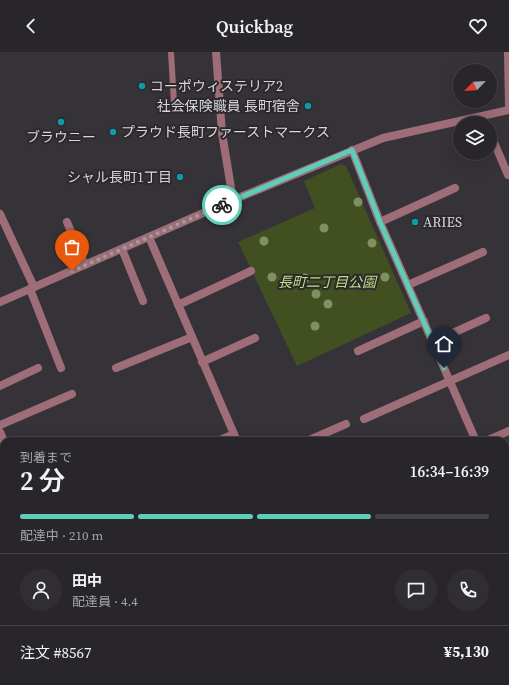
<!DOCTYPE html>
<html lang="ja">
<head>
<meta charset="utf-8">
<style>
  :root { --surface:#28262a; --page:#302e32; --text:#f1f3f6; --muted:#a5a5a8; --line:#444347; --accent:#5eceb8 }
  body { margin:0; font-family:"Source Serif 4","Noto Sans JP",serif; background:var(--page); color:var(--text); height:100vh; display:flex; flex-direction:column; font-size:15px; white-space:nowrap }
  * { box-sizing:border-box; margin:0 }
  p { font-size:13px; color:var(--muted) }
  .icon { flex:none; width:22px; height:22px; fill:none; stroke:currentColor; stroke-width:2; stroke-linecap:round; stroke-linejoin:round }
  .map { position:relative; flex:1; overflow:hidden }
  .details { position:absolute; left:0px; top:385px; width:509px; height:248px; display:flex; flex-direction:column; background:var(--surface); border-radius:12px 12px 0 0; box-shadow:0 4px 16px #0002,0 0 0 1px var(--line) }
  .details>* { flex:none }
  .needle { width:26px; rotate:245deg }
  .controls { position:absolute; left:453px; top:12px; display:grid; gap:8px }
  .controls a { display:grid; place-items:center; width:44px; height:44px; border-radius:50%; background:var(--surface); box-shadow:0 4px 16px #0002,0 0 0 1px var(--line); font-size:20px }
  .pin { position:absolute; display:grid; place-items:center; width:34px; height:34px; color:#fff; margin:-41px -17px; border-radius:50% 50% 50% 0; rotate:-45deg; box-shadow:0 0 4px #0007 }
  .pin .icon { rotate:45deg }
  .courier { position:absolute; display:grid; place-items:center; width:40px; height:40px; margin:-20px; border:3px solid #5eceb8; border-radius:50%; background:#fff; color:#222; box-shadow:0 1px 5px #0007 }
  .headline em { font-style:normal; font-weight:600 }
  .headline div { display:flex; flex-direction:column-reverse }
  .headline { display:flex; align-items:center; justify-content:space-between; height:68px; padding:0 20px }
  h1 { font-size:26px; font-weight:600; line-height:30px }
  .bar { display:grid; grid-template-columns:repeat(4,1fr); gap:6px 4px; align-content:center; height:48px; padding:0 20px }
  .bar i { height:5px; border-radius:3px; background:var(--line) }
  .bar .selected { background:var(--accent) }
  .bar p { grid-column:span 4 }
  .line { display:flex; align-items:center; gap:10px; padding:0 20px; border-top:1px solid var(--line) }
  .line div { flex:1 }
  .round { display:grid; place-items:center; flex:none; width:42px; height:42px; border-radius:21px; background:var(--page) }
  header { display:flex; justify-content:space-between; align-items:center; height:52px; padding:0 20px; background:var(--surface); font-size:18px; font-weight:600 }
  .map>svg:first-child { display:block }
  .park { fill:#425021 }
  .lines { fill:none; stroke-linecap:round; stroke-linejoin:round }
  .lane { stroke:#9f6d77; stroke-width:6 }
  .street { stroke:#9f6d77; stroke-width:8 }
  .secondary { stroke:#db8b9d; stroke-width:8 }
  .tree { fill:#819062 }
  .done { stroke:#9f9da1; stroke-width:4; stroke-dasharray:0 7.2 }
  .route { stroke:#5eceb8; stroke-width:5 }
  .culture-dot { fill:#0f9aa8; stroke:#2c292e; stroke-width:1.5 }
  .labels { text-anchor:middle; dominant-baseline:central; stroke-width:4; stroke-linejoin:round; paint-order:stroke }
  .poi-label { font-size:14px; fill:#d8d6d9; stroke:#2c292e; text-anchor:start }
  .park-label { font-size:14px; font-style:italic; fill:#bfdc85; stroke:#2c292e }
</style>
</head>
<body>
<header><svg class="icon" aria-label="back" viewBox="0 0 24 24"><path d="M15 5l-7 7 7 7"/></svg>Quickbag<svg class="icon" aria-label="heart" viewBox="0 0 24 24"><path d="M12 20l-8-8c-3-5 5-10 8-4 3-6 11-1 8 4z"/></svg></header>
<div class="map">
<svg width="509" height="633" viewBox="0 0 509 633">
  <rect width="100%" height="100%" fill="#363338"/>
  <!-- park -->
  <path class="park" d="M341 112 346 114 411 261 297 314 238 190 315 156 304 129Z"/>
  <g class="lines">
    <!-- lane -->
    <path class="lane" d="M171 0 174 51"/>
    <!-- street -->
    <g class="street">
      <path d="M216 0 222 81 233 148"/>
      <path d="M508 0 509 54"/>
      <path d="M490 81 508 123"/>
      <path d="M352 98 380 170 476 389"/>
      <path d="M0 162 34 235"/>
      <path d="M67 170 85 213"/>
      <path d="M380 170 455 136"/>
      <path d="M149 185 237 389"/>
      <path d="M122 197 143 249"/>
      <path d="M408 233 483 200"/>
      <path d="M30 237 61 316"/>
      <path d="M0 250 233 148 383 86 509 58"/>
      <path d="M178 253 251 219"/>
      <path d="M433 290 486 266"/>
      <path d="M358 299 424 269"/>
      <path d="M202 310 255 286"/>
      <path d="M116 316 192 285"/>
      <path d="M0 334 38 316"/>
      <path d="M364 367 509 303"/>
      <path d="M0 373 72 342"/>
      <path d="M0 380 4 389"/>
      <path d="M218 389 234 382"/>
      <path d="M307 389 346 372"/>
      <path d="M486 389 509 379"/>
      <path d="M505 430 509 428"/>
      <path d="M505 454 509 463"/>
      <path d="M505 540 509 539"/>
      <path d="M0 601 4 599"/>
      <path d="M505 614 509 623"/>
      <path d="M343 629 345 633"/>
      <path d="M102 633 109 629"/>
      <path d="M123 633 132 629"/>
      <path d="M289 633 298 629"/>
    </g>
    <!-- secondary -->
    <path class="secondary" d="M0 621 4 627"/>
  </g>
  <!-- trees -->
  <g class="tree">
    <circle cx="358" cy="150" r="4.5"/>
    <circle cx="324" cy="176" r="4.5"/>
    <circle cx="264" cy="189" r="4.5"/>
    <circle cx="372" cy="191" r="4.5"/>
    <circle cx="272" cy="225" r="4.5"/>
    <circle cx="385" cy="225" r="4.5"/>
    <circle cx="305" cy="226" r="4.5"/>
    <circle cx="316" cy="242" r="4.5"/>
    <circle cx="328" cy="252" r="4.5"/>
    <circle cx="315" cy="274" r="4.5"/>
  </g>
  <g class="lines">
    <!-- done -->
    <path class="done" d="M72 219 222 153"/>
    <!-- route -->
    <path class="route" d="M222 153 352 98 380 170 444 316"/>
  </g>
  <!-- markers -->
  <g class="culture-dot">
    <circle cx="142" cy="34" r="4"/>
    <circle cx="308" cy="54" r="4"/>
    <circle cx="61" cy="70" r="4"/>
    <circle cx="113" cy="80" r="4"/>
    <circle cx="180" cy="125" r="4"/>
    <circle cx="415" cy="170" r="4"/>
  </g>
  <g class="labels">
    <!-- poi labels -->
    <g class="poi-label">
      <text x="150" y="34">コーポウィステリア2</text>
      <text x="300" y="54" text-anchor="end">社会保険職員 長町宿舎</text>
      <text x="121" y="80">プラウド長町ファーストマークス</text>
      <text x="61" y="85" text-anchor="middle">ブラウニー</text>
      <text x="172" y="125" text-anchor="end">シャル長町1丁目</text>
      <text x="423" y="170">ARIES</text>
    </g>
    <!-- park labels -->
    <g class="park-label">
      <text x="327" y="230">長町二丁目公園</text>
    </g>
  </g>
</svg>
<div class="controls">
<a><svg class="needle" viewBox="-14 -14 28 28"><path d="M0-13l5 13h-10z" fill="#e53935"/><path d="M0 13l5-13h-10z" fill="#a5a5a8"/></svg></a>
<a><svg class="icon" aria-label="layers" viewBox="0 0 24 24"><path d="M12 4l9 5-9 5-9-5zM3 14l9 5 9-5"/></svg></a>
</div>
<div class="pin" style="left:72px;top:219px;background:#ea580c"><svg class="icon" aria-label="bag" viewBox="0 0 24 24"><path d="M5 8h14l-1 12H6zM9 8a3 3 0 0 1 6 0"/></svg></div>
<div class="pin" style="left:444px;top:316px;background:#1f2937"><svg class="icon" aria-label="home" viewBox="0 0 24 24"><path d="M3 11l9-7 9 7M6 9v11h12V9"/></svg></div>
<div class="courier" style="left:222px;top:153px"><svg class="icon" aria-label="bike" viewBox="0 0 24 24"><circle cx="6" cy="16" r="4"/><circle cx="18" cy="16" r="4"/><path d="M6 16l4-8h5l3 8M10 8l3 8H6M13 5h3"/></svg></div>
<section class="details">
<div class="headline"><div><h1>2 分</h1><p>到着まで</p></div><em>16:34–16:39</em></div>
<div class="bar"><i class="selected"></i><i class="selected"></i><i class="selected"></i><i></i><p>配達中 · 210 m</p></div>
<div class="line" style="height:72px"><a class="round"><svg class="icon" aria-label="person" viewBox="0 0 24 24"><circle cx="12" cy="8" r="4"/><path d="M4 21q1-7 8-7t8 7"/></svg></a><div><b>田中</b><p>配達員 · 4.4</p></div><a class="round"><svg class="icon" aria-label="chat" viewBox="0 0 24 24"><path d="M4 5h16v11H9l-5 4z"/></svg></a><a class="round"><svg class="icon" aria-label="phone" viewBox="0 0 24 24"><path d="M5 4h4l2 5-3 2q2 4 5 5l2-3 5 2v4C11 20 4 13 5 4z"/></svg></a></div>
<div class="line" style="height:52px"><div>注文 #8567</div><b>¥5,130</b></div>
</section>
</div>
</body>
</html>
